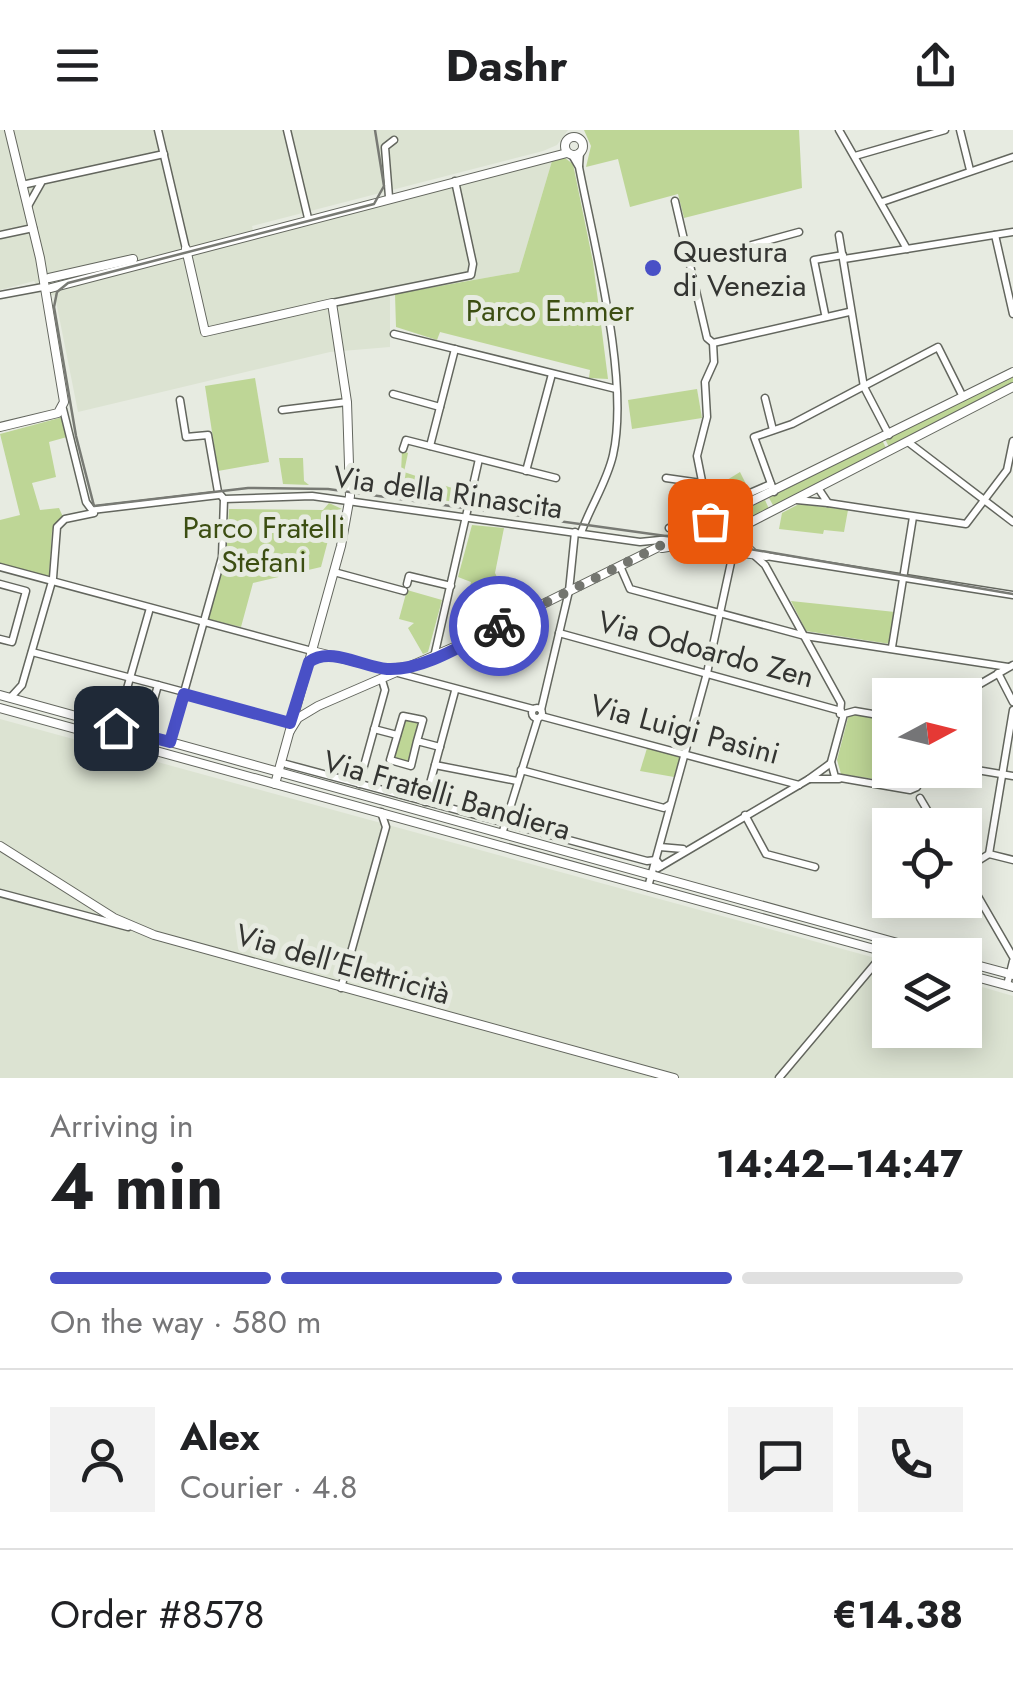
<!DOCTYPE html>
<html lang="en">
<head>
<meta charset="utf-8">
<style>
  :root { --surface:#fff; --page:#f2f2f2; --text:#202124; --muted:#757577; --line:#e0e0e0; --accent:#4950c6 }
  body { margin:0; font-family:Jost,sans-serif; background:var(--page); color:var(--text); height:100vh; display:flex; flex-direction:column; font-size:38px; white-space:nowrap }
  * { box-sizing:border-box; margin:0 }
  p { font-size:32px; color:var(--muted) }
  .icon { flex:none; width:55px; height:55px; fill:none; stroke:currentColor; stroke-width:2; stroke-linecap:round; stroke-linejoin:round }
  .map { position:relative; height:948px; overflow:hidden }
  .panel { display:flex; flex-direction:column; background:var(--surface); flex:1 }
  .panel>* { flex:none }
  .needle { width:65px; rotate:83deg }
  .buttons { position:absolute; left:872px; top:548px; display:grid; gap:20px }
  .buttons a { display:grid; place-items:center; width:110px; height:110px; border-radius:0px; background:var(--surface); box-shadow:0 5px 25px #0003; font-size:50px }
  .pin { position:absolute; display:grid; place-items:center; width:85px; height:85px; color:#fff; margin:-42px; border-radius:20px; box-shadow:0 5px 15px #0006 }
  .courier { position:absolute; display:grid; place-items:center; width:100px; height:100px; margin:-50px; border:8px solid #4950c6; border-radius:50%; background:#fff; color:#222; box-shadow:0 2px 12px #0007 }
  .overview em { font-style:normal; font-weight:700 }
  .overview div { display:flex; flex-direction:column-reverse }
  .overview { display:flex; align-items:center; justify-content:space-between; height:170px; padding:0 50px }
  h1 { font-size:65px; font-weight:700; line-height:75px }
  .bar { display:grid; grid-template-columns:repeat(4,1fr); gap:15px 10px; align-content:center; height:120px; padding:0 50px }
  .bar i { height:12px; border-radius:8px; background:var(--line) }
  .bar .active { background:var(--accent) }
  .bar p { grid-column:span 4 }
  .line { display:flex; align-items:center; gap:25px; padding:0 50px; border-top:2px solid var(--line) }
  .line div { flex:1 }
  .round { display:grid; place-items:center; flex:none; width:105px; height:105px; border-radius:0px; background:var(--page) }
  header { display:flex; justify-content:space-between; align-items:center; height:130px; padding:0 50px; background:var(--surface); font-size:45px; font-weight:700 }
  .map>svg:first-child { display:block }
  .built { fill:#dce3d2 }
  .green { fill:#bed696 }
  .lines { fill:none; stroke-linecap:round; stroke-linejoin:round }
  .minor-casing { stroke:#63665e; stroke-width:9 }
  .tertiary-casing { stroke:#63665e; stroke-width:10 }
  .secondary-casing { stroke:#63665e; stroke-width:10 }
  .minor { stroke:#fff; stroke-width:6 }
  .tertiary { stroke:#fff; stroke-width:8 }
  .secondary { stroke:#fff; stroke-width:8 }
  .tram { stroke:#787a74; stroke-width:2.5 }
  .done { stroke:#73756f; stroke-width:10; stroke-dasharray:0 18 }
  .route { stroke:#4950c6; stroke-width:12 }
  .poi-dot { fill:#4950c6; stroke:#e7ebe1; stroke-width:4 }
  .labels { text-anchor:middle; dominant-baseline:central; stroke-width:10; stroke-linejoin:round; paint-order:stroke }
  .poi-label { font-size:30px; fill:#343532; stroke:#e7ebe1; text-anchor:start }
  .park-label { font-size:30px; fill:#3c4e12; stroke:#e7ebe1 }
  .street-label { font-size:30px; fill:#343532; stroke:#e7ebe1 }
</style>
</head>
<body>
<header><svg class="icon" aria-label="menu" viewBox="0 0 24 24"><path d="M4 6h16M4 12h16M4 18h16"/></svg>Dashr<svg class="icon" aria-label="share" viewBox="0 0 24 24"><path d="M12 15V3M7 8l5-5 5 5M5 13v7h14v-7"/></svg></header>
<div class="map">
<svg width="1013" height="948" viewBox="0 0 1013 948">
  <rect width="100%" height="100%" fill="#e7ebe1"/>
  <!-- built -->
  <g class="built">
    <path d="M0 0H568L557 15 543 21 252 96 255 108 552 31 519 142 390 165V217L330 222 78 282 55 166 41 161 34 151 0 160Z"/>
    <path d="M0 589 890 832V900H965V852L1013 866V948H0Z"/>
  </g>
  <!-- green -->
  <g class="green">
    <path d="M584 0H799L802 58 684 88 678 64 630 77 618 29 586 37 591 16Z"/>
    <path d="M565 28 573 34 593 132 608 249 589 248 590 240 440 202 437 210 396 197 395 164 519 142 552 31Z"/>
    <path d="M1013 245V255L890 319 885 309Z"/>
    <path d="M255 248 269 332 218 341 205 256Z"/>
    <path d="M697 259 702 288 632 299 628 270Z"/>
    <path d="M63 287 67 307 49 312 56 347 32 353 40 380 59 378 63 387 52 401 49 448 0 434V390L20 385 0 304Z"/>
    <path d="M882 310 887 320 774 377 769 368Z"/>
    <path d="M402 321 408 323 404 342 464 362 462 373 400 364Z"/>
    <path d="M279 328H303L304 351 309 355 283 354Z"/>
    <path d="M740 342 750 362 714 376 709 361Z"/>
    <path d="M765 370 769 379 737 396 729 387Z"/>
    <path d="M329 373 342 379 336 380 321 437 253 453 241 497 207 489 227 414 229 379 323 380Z"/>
    <path d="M799 374 848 380 844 402 824 400 823 404 779 399 782 383Z"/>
    <path d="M716 394 731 407V414L695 409 700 399Z"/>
    <path d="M472 395 504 398 495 443 501 455 471 464 473 476 464 481 471 452 458 447Z"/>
    <path d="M407 460 442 470 428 522 423 524 408 498 414 493 399 489Z"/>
    <path d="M791 471 895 482 890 514 806 501Z"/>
    <path d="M849 584 890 589V640H920L914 655 841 644 837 630Z"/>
    <path d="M405 588 420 592 409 633 394 629Z"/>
    <path d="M648 615 681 624 674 647 640 641Z"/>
  </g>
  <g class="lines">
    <defs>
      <g id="minor">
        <path d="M158 0 186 119"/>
        <path d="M287 0 308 88"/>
        <path d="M839 0 907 119"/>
        <path d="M960 0 970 40"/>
        <path d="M572 25 579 37C594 115 630 250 613 325 607 352 590 377 581 403"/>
        <path d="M855 26 945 0"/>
        <path d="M579 36 580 22"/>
        <path d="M22 55 164 24"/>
        <path d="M389 67 385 17 394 10"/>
        <path d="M675 71 707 208 713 213"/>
        <path d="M882 72 1013 27"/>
        <path d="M28 76 41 53"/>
        <path d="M0 105 33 98"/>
        <path d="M839 105 864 257 889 305"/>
        <path d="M995 105 1013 184"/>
        <path d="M844 129 1013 102"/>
        <path d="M690 132 799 102"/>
        <path d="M0 165 43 157"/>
        <path d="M332 173 471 145 473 134 455 51"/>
        <path d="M825 184 814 130 843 125"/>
        <path d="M394 204 616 259"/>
        <path d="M393 264 440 277"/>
        <path d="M765 268 773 300"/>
        <path d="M180 270 186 307 208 305 218 362 224 369 312 366 640 412 670 409"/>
        <path d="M63 279 86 372 92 380 219 365"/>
        <path d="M282 280 347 272"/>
        <path d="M908 312 1013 392"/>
        <path d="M430 316 455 219"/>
        <path d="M403 319 406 310 556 348"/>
        <path d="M526 341 552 244"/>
        <path d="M666 348 701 353"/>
        <path d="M774 362 754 307 792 294 938 217 963 267"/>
        <path d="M797 370 828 373 818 358"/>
        <path d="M828 373 966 394 1007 340 1013 311"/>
        <path d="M710 391 697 326 707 287 705 252 714 232 713 213 849 182"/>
        <path d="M669 398 771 354"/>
        <path d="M755 426 765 435 841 573 840 584"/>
        <path d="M766 426 1013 465"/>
        <path d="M620 436 630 459 805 506 1008 537"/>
        <path d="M0 437 312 521"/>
        <path d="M334 442 404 461"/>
        <path d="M0 454 26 461 12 512 0 509"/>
        <path d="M407 454 409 446 451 456"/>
        <path d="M559 503 841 581"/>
        <path d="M892 517 913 387"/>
        <path d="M32 522 158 555"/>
        <path d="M434 527 479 329"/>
        <path d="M398 543 533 579"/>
        <path d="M998 543 1013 572"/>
        <path d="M184 564 290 593"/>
        <path d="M961 565 1013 535"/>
        <path d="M11 567 22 555 53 448 57 397 65 389 94 383"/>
        <circle cx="537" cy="583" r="5"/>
        <path d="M541 580 569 461 575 402"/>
        <path d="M541 586 799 655"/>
        <path d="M890 587 855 581 844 584 831 632 835 647 910 660 917 657 923 640"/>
        <path d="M116 597 150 478"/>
        <path d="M374 599 397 605"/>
        <path d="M144 605 158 555 184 562"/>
        <path d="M417 611 411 636 390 630 403 586 423 590 417 611 440 617"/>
        <path d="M170 612 222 427 224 369"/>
        <path d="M831 633 809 649H839"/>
        <path d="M286 634 647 731 656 730 661 736"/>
        <path d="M435 635 517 651"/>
        <path d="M965 638 1013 646"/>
        <path d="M521 640 664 678 669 675"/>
        <path d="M359 654 385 560 382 550"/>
        <path d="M920 668 936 695"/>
        <path d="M425 672 455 561"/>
        <path d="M745 685 766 724 815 737"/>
        <path d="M502 704 538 588"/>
        <path d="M660 717 683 719"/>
        <path d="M989 724 1013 730"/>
        <path d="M658 738 809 649"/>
        <path d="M965 739 989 724 1013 580"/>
        <path d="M965 744 1013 827"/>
        <path d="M648 757 707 543 733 423"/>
        <path d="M0 763 128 797"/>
        <path d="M1007 855 1013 831"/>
        <path d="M341 858 386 697 381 682"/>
        <path d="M779 948 885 822"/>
      </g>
      <g id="tertiary">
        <circle cx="574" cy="16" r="9"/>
        <path d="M186 119 205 202 332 173 347 272 350 366 341 416 275 654"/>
        <path d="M49 148 133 129"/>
        <path d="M51 158 567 23"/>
        <path d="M0 297 58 283 64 272 40 128 9 0"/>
        <path d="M716 389 752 422"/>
        <path d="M662 418 680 415 766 426"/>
        <path d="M733 423 737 407 749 393 1013 257"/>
        <path d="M312 521 385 539 407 537"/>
        <path d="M290 601 298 588 318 576 468 511 1013 242"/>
        <path d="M0 716 114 788 154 805 674 948"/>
      </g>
      <g id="secondary">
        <path d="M0 565 941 825"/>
        <path d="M0 578 896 825"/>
        <path d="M965 832 1013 845"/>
        <path d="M965 844 1013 857"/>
      </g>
    </defs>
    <!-- minor casing -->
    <use href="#minor" class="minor-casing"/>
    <!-- tertiary casing -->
    <use href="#tertiary" class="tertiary-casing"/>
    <!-- secondary casing -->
    <use href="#secondary" class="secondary-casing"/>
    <!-- minor -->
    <use href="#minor" class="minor"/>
    <!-- tertiary -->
    <use href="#tertiary" class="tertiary"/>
    <!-- secondary -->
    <use href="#secondary" class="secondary"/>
    <!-- tram -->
    <path class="tram" d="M375 0 384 56 374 74 68 153 57 162 54 177 76 306 94 376 248 358 328 359 709 412 1013 464"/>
  </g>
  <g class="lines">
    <!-- done -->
    <path class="done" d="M499 496 710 391"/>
    <!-- route -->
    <path class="route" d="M116 598 170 612 184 564 290 593 309 532C330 516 363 537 387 539 424 541 467 512 499 496"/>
  </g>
  <!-- markers -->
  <circle class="poi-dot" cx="653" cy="138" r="10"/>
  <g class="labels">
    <!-- poi labels -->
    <g class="poi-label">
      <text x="673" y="121">Questura<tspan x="673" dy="34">di Venezia</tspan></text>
    </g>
    <!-- park labels -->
    <g class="park-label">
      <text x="550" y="180">Parco Emmer</text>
      <text x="264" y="397">Parco Fratelli<tspan x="264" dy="34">Stefani</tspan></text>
    </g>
    <!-- street labels -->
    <g class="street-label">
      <text transform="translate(448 362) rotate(8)">Via della Rinascita</text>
      <text transform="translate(706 519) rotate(15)">Via Odoardo Zen</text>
      <text transform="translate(685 599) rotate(15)">Via Luigi Pasini</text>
      <text transform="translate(447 665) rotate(16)">Via Fratelli Bandiera</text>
      <text transform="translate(343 834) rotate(16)">Via dell'Elettricità</text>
    </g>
  </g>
</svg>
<div class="buttons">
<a><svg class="needle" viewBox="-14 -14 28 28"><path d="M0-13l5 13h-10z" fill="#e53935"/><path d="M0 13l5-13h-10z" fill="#757577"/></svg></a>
<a><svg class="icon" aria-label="locate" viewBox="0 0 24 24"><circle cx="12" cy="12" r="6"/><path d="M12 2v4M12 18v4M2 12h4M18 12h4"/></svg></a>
<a><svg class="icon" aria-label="layers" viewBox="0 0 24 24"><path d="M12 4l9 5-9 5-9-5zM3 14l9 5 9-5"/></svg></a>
</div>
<div class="pin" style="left:710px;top:391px;background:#ea580c"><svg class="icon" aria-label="bag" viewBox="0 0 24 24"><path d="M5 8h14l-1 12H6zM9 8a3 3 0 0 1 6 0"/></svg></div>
<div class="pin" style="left:116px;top:598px;background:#1f2937"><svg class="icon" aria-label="home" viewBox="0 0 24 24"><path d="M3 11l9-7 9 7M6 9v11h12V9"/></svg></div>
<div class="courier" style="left:499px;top:496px"><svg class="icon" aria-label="bike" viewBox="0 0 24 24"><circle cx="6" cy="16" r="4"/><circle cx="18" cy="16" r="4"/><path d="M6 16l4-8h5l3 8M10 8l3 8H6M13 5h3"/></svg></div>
</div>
<section class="panel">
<div class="overview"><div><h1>4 min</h1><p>Arriving in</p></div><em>14:42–14:47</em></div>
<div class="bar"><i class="active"></i><i class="active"></i><i class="active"></i><i></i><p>On the way · 580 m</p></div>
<div class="line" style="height:180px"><a class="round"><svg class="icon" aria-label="person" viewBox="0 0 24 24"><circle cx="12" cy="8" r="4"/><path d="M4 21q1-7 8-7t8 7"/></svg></a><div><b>Alex</b><p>Courier · 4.8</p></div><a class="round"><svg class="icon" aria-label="chat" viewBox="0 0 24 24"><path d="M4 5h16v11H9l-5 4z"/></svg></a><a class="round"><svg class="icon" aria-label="phone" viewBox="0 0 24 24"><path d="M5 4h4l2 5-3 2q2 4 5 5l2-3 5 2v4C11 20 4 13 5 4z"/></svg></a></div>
<div class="line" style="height:130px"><div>Order #8578</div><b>€14.38</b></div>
</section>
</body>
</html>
